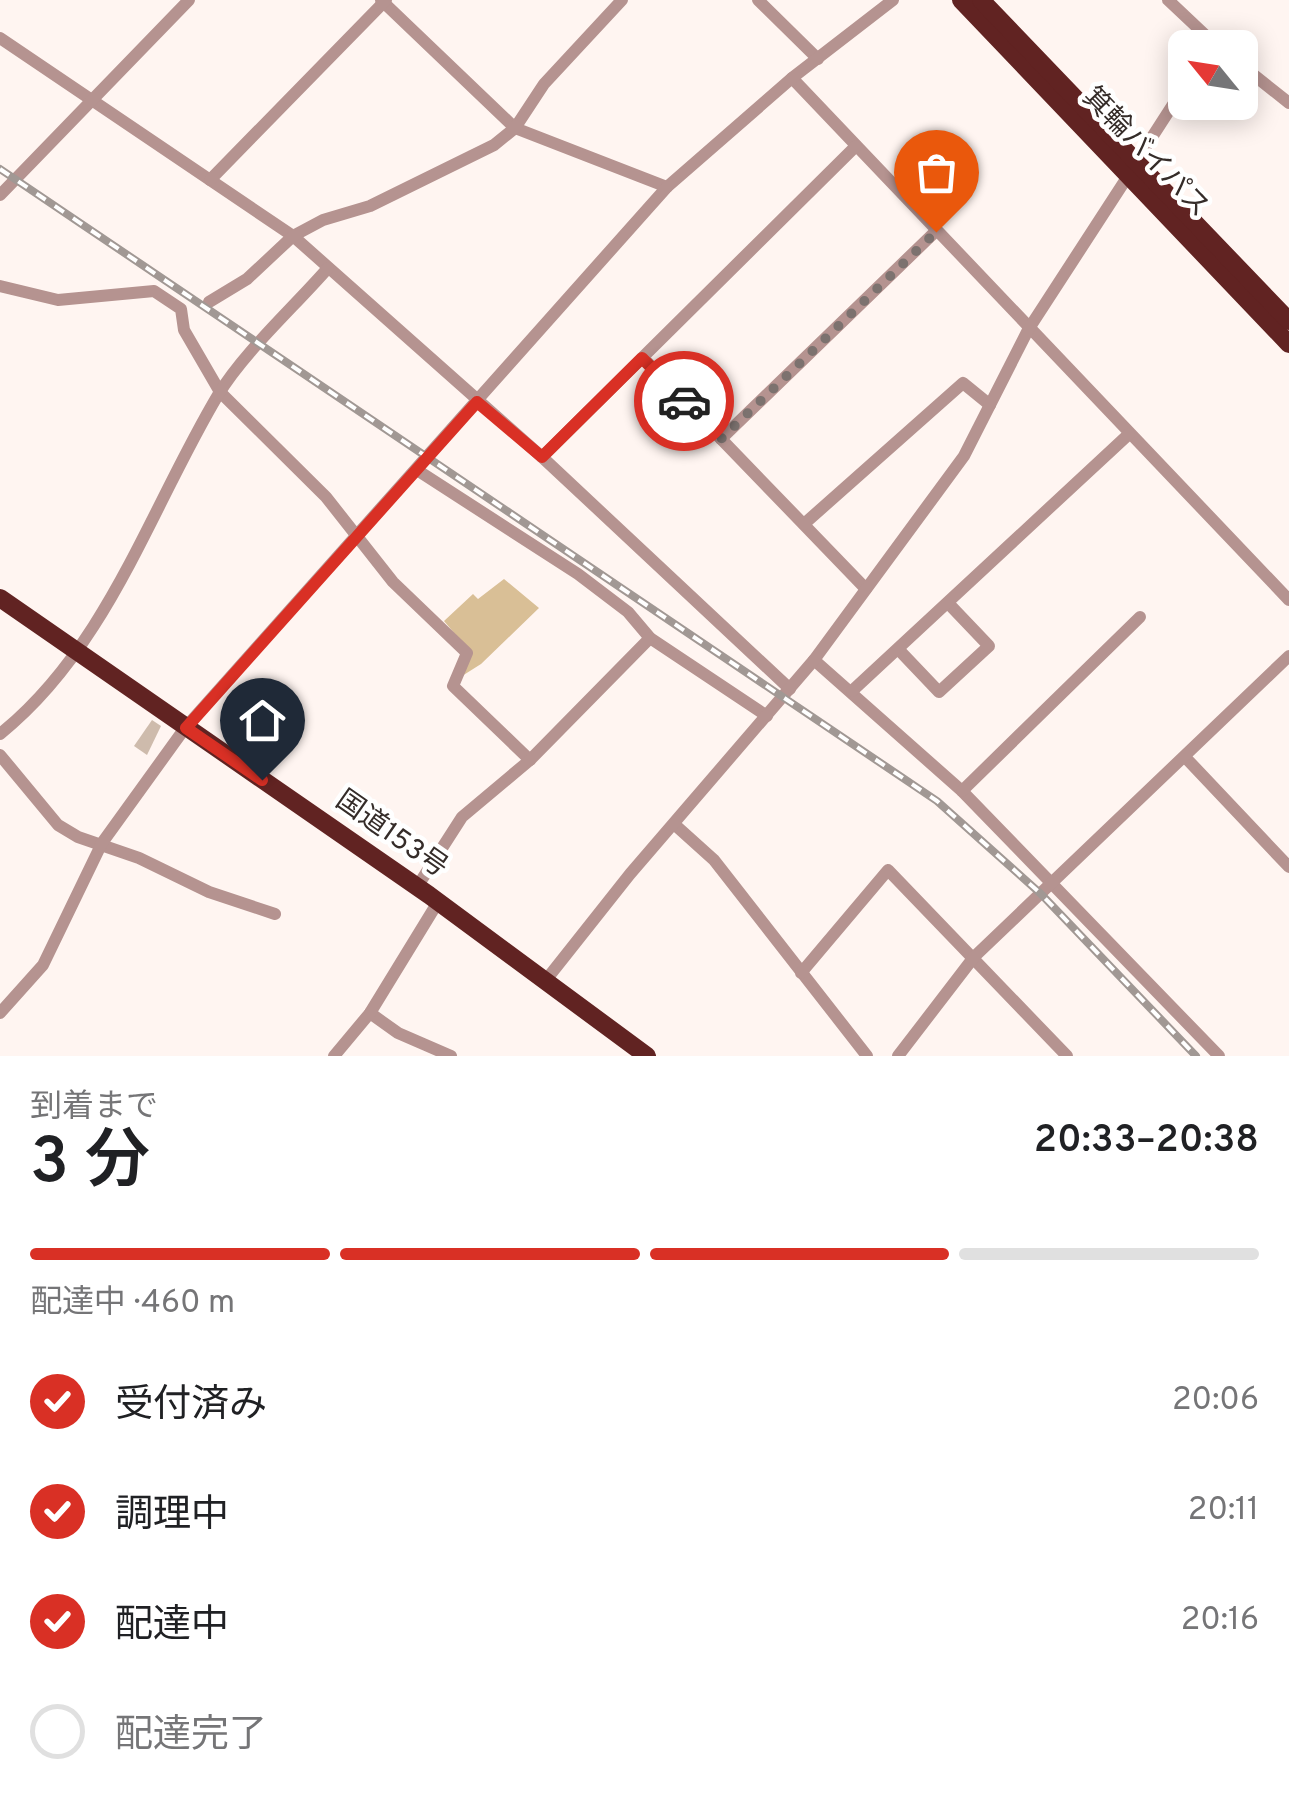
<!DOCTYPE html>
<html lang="ja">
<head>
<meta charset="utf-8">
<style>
  :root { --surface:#fff; --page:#f6f6f6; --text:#202124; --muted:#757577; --line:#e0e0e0; --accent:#d93025 }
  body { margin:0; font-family:Overpass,"Noto Sans JP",sans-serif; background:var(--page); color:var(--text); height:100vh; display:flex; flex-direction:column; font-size:38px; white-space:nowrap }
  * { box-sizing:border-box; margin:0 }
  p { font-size:32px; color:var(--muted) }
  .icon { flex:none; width:55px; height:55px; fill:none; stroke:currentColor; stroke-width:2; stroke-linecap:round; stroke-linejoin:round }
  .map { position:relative; height:1056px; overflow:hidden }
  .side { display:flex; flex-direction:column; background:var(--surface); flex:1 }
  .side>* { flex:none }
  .needle { width:65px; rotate:300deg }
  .controls { position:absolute; left:1168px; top:30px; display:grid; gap:20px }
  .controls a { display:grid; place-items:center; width:90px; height:90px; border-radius:15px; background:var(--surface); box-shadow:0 5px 25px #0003; font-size:50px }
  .pin { position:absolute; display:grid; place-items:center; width:85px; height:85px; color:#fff; margin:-102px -42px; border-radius:50% 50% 50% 0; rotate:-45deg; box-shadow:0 0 10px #0007 }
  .pin .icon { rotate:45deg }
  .courier { position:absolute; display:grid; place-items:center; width:100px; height:100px; margin:-50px; border:8px solid #d93025; border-radius:50%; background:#fff; color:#222; box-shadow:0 2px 12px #0007 }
  .overview em { font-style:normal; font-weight:600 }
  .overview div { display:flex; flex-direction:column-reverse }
  .overview { display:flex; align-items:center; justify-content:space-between; height:170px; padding:0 30px }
  h1 { font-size:65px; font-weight:600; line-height:75px }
  .bar { display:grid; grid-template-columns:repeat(4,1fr); gap:15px 10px; align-content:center; height:120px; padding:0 30px }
  .bar i { height:12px; border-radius:8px; background:var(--line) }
  .bar .selected { background:var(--accent) }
  .bar p { grid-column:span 4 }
  ol { padding:0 30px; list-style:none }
  li { display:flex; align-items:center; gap:30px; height:110px }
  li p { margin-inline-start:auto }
  li .icon { padding:10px; border-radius:50%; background:var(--accent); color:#fff; stroke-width:4 }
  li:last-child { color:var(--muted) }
  li i { width:55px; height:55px; border:5px solid var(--line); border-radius:50% }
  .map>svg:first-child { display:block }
  .green { fill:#d9bf96 }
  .building { fill:#cebbac }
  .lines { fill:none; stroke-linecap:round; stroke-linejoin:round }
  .minor { stroke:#b59390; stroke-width:12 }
  .highway { stroke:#612322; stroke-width:18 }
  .rail-casing { stroke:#a19894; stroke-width:8 }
  .rail { stroke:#fff; stroke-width:4; stroke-dasharray:11; stroke-linecap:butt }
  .done { stroke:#7c726f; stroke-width:10; stroke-dasharray:0 18 }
  .route { stroke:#d93025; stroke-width:12 }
  .labels { text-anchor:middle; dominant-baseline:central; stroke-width:9; stroke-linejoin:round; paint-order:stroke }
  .street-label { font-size:28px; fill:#352c29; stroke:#fff }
</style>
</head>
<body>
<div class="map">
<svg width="1289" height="1056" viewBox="0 0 1289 1056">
  <rect width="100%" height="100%" fill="#fff5f1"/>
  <!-- green -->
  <path class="green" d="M504 579 539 608 481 664 462 676 472 654 444 621 473 594 478 599Z"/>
  <!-- building -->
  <path class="building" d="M152 720 161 726 147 755 134 746Z"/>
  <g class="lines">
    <!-- minor -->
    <g class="minor">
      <path d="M381 0 515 128 667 187"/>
      <path d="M758 0 818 59"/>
      <path d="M1168 0 1219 48"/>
      <path d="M0 38 293 236 542 457 790 689"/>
      <path d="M1240 64 1289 103"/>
      <path d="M792 78 1289 600"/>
      <path d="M1136 162 1185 86"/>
      <path d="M210 180 386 0"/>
      <path d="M0 195 189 0"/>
      <path d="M0 286 58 300 154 291 181 309 184 330 220 392 326 497 393 582 467 653 453 686 530 760"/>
      <path d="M209 302 247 279 293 236 323 220 370 206 494 145 515 128 544 84 622 0"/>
      <path d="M643 358 866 589"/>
      <path d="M721 439 936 231"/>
      <path d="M542 457 856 146"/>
      <path d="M417 470 578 574 628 612 650 638 767 716"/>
      <path d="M804 524 963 383 990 405"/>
      <path d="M899 650 939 692 989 646 948 603"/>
      <path d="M814 660 962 791 1219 1056"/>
      <path d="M852 691 1129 434"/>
      <path d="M0 734C107 648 150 509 218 395 244 352 294 307 328 268"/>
      <path d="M0 755 58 825 78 837 139 858 209 892 275 914"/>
      <path d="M1185 757 1289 867"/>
      <path d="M962 791 1140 617"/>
      <path d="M674 824 714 860 867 1056"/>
      <path d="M417 887 462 817 530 760 650 638"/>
      <path d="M801 973 888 870 1067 1056"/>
      <path d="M546 980 630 874 814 660 964 456 1028 330 1128 176"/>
      <path d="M0 1013 43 965 102 843 185 728 667 187 792 78 893 0"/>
      <path d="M370 1013 398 1033 451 1056"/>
      <path d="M334 1056 370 1013 438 902"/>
      <path d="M898 1056 974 957 1289 656"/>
    </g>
    <!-- highway -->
    <g class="highway">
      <path d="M961 0 1289 344"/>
      <path d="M981 0 1289 321"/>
      <path d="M0 598 429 895 647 1056"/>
    </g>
    <defs>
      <path id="rail" d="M0 169 937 801 1041 894 1196 1056"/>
    </defs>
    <!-- rail casing -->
    <use href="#rail" class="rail-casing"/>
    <!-- rail -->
    <use href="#rail" class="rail"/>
  </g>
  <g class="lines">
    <!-- done -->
    <path class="done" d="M684 401 721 439 936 232"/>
    <!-- route -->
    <path class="route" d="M262 780 186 728 477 402 542 457 642 358 684 401"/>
  </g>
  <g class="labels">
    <!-- street labels -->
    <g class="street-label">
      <text transform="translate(1145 153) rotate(46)">箕輪バイパス</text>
      <text transform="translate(391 835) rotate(35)">国道153号</text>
    </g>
  </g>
</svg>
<div class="controls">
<a><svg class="needle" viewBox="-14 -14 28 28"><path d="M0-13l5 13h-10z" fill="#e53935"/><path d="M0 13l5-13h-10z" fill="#757577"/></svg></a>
</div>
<div class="pin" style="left:936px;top:232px;background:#ea580c"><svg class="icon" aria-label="bag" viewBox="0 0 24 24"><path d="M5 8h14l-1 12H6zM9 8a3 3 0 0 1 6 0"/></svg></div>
<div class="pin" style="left:262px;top:780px;background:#1f2937"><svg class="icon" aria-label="home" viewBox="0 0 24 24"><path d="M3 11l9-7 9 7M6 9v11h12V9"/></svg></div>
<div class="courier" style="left:684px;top:401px"><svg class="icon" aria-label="car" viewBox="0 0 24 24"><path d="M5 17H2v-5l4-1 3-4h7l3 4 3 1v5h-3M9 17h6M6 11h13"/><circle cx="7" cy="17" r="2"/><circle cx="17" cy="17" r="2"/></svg></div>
</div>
<section class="side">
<div class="overview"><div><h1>3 分</h1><p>到着まで</p></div><em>20:33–20:38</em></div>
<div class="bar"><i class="selected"></i><i class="selected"></i><i class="selected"></i><i></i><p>配達中 · 460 m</p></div>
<ol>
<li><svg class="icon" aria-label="check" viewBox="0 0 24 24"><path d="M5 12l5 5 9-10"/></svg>受付済み<p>20:06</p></li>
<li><svg class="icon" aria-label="check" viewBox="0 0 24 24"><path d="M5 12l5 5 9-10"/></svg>調理中<p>20:11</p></li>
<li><svg class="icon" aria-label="check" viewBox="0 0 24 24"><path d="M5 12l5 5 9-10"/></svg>配達中<p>20:16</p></li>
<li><i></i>配達完了</li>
</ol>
</section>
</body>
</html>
